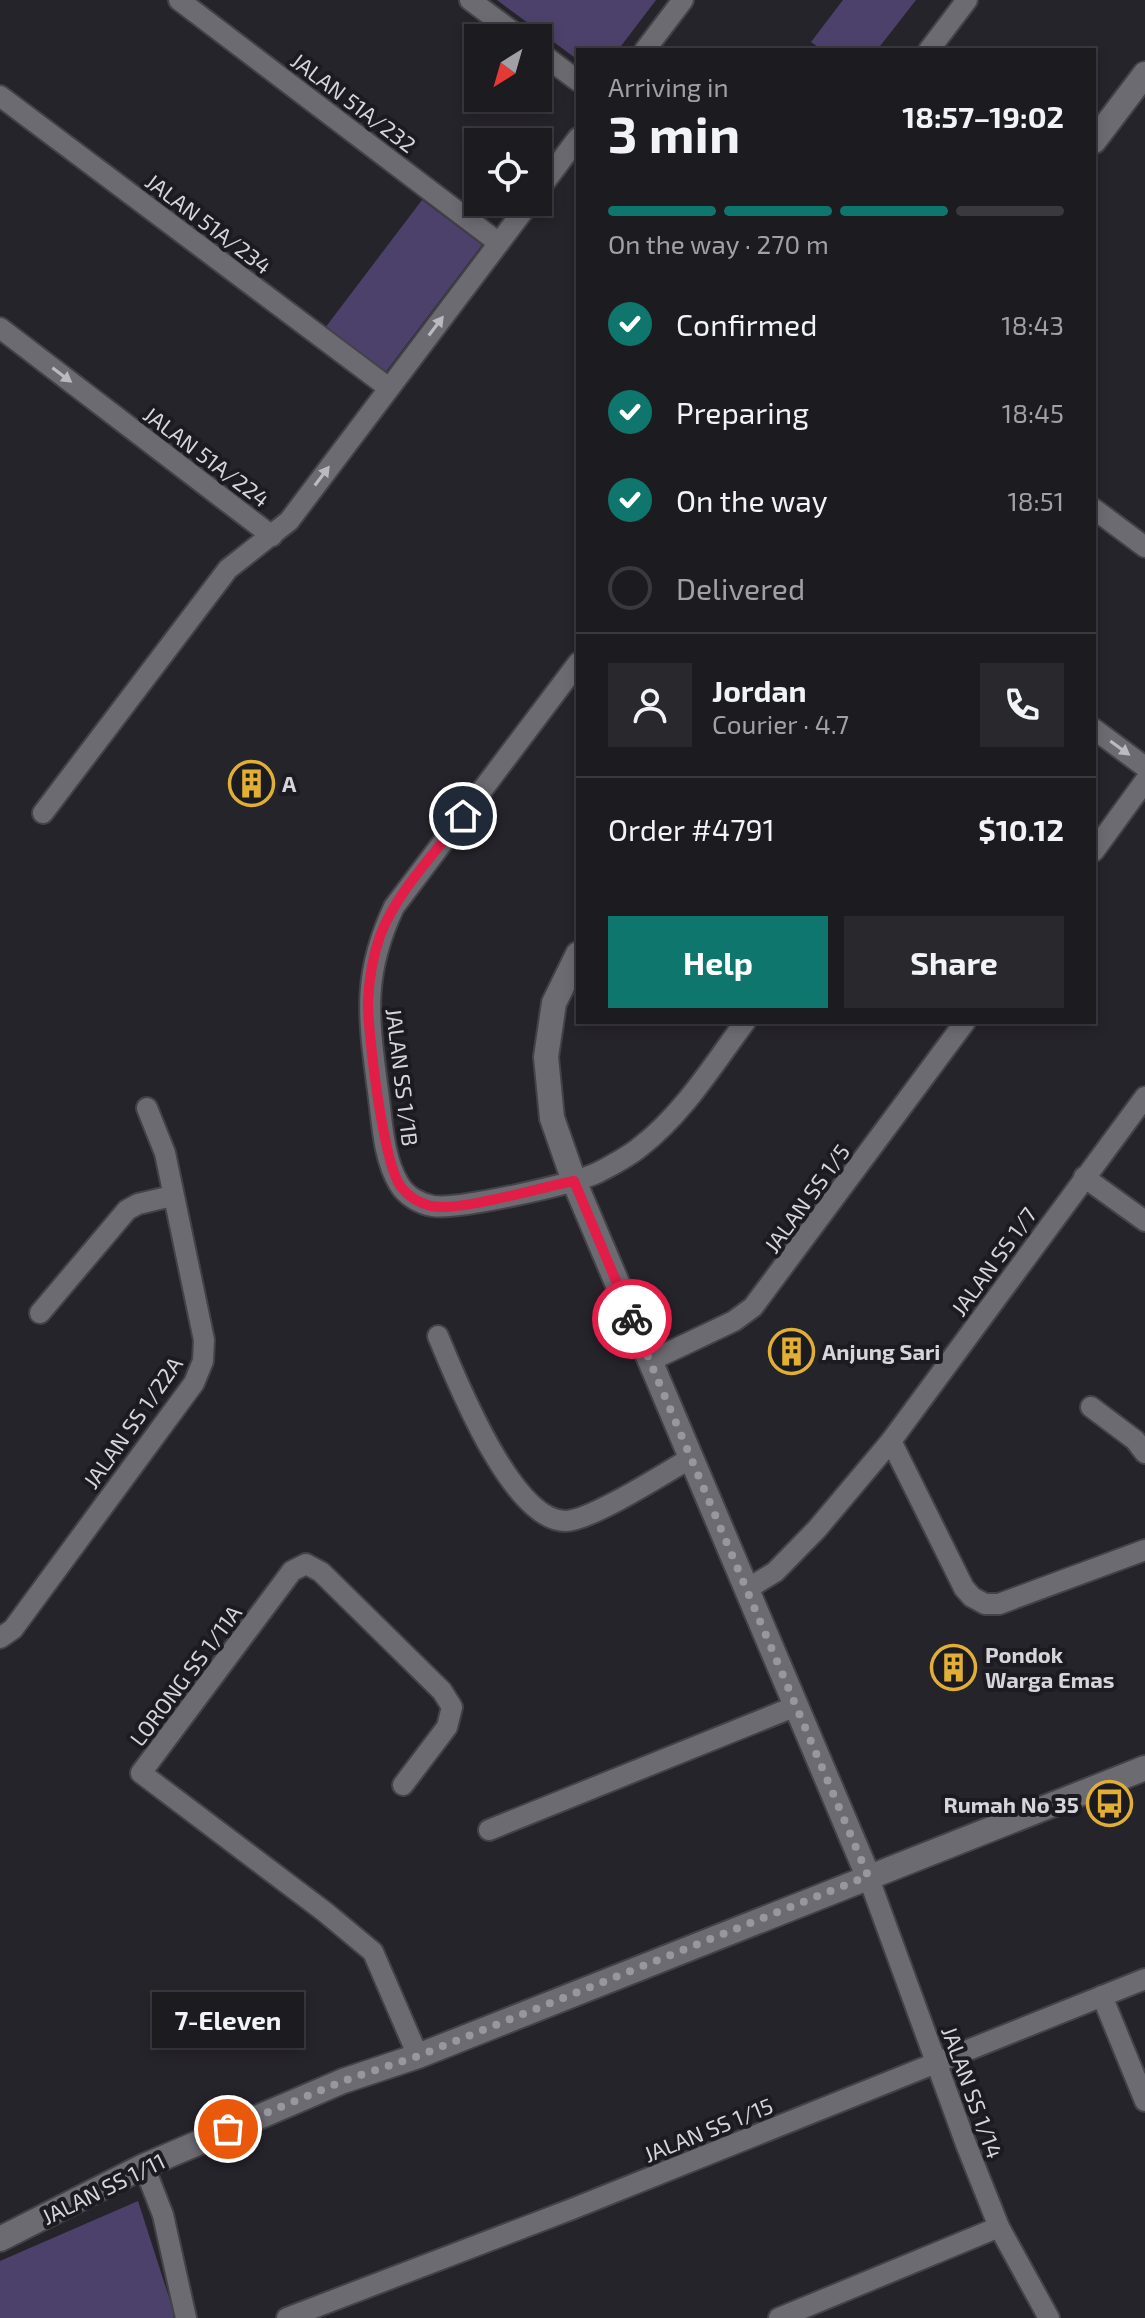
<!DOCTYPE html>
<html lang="en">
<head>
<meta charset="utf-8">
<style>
  :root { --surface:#1c1b20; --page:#29282d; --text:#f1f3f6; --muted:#a0a1a5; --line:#3a393e; --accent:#0f766e }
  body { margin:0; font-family:"Exo 2",sans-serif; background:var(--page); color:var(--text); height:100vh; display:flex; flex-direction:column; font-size:30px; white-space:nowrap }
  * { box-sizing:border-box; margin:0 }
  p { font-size:26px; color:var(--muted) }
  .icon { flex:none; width:44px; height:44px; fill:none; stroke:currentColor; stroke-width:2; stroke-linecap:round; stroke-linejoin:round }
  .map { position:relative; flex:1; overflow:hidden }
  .panel { position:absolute; left:576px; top:48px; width:520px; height:976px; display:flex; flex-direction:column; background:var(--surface); border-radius:0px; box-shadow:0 4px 12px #0003,0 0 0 2px var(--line) }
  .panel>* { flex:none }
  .needle { width:52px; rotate:217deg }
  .tools { position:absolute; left:464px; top:24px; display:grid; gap:16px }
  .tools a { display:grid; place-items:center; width:88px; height:88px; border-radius:0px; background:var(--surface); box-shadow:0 4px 12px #0003,0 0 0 2px var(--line); font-size:40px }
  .pin { position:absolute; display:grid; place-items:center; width:68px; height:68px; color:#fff; margin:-34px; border:4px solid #fff; border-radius:50%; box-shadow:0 2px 8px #0007 }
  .courier { position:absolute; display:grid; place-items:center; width:80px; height:80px; margin:-40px; border:6px solid #e11d48; border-radius:50%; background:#fff; color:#222; box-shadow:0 2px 10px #0007 }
  .bubble { position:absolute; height:56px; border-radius:0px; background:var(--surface); box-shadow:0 4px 12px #0003,0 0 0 2px var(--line); font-size:26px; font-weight:700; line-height:56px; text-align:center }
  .headline em { font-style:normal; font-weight:700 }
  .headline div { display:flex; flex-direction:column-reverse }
  .headline { display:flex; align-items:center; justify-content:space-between; height:136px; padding:0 32px }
  h1 { font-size:52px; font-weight:700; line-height:60px }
  .bar { display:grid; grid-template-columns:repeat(4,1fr); gap:12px 8px; align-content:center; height:96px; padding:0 32px }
  .bar i { height:10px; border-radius:6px; background:var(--line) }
  .bar .active { background:var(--accent) }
  .bar p { grid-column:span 4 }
  .line { display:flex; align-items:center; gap:20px; padding:0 32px; border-top:2px solid var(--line) }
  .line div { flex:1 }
  .round { display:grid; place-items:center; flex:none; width:84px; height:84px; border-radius:0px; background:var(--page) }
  ol { padding:0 32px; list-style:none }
  li { display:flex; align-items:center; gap:24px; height:88px }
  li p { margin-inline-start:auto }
  li .icon { padding:8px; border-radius:50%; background:var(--accent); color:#fff; stroke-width:4 }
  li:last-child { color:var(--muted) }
  li i { width:44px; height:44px; border:4px solid var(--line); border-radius:50% }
  .action { display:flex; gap:16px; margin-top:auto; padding:16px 32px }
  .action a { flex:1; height:92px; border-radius:0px; background:var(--accent); color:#fff; font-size:32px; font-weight:700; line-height:92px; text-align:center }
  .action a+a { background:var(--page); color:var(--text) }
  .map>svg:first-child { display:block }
  .green { fill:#4c416b }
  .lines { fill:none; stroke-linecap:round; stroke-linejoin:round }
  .minor-casing { stroke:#434247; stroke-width:24 }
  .tertiary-casing { stroke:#434247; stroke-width:28 }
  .minor { stroke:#6c6b72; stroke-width:20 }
  .tertiary { stroke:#6c6b72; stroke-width:24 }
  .oneway { fill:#bcbac0 }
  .done { stroke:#98979d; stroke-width:8; stroke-dasharray:0 14.4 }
  .route { stroke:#e11d48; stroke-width:10 }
  .labels { text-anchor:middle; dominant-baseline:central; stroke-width:8; stroke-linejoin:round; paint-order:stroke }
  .street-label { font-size:22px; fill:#d6d5da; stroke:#1c1b21 }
  .poi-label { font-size:22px; font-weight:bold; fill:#d6d5da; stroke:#1c1b21; text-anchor:start }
</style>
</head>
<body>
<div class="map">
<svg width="1145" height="2318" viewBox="0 0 1145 2318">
  <rect width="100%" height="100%" fill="#26242b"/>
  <!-- green -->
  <g class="green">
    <path d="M497 0H656L618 50H578V60Z"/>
    <path d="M843 0H916L877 50H822L811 42Z"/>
    <path d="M422 200 482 245 385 373 325 328Z"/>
    <path d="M138 2201 175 2316 173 2318H0V2261Z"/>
  </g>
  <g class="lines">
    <defs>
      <g id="minor">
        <path d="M179 0 499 243"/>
        <path d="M470 0 521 38"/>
        <path d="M645 50 683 0"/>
        <path d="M929 50 967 0"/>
        <path d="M538 51 578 81"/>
        <path d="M0 96 389 388"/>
        <path d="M538 191 578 138"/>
        <path d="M0 328 272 536"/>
        <path d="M1094 509 1145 547"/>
        <path d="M578 663 394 907C363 973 368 1014 377 1084 382 1116 382 1156 399 1184 406 1196 420 1204 433 1206 458 1210 575 1184 599 1172 612 1165 628 1157 640 1147 683 1114 713 1065 745 1022"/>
        <path d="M1094 729 1145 767"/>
        <path d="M43 813 228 569 289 521 530 202"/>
        <path d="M1094 851 1145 781"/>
        <path d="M1084 1177 1145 1221"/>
        <path d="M40 1313 127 1210 138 1204 172 1196"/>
        <path d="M438 1336C456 1379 512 1522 566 1521 592 1520 665 1473 691 1458"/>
        <path d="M650 1361 734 1321 753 1307 965 1022"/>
        <path d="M1091 1407 1135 1440 1145 1453"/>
        <path d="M891 1441 964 1588 972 1597 985 1604H999L1145 1550"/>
        <path d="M747 1589 775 1572 817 1529 891 1441 1145 1097"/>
        <path d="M0 1638 13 1629 194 1383 203 1361 204 1340 165 1153 147 1108"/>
        <path d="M403 1785 447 1727 452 1707 442 1691 321 1572 306 1564 292 1571 141 1773 325 1912 373 1952 418 2056"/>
        <path d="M489 1830 796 1706"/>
        <path d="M868 1876 966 2144 999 2227 1049 2318"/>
        <path d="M1102 1996 1145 2101"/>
        <path d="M144 2166 163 2215 186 2318"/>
        <path d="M287 2318 572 2209 1145 1979"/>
        <path d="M779 2318 999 2227"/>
      </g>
      <g id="tertiary">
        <path d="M1094 141 1145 74"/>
        <path d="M578 954 554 1003 546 1057 552 1118 574 1181 868 1876"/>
        <path d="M0 2239 144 2166 343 2081 418 2056 1145 1768"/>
      </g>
    </defs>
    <!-- minor casing -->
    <use href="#minor" class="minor-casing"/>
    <!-- tertiary casing -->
    <use href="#tertiary" class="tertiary-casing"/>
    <!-- minor -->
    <use href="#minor" class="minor"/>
    <!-- tertiary -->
    <use href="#tertiary" class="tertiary"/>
  </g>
  <!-- one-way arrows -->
  <defs><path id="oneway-solid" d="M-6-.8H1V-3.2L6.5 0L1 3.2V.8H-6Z" transform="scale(2)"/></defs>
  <g class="oneway">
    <use href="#oneway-solid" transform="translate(436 326) rotate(-53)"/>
    <use href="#oneway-solid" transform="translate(62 375) rotate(37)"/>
    <use href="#oneway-solid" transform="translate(322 476) rotate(-53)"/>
    <use href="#oneway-solid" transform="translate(1120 748) rotate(36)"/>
  </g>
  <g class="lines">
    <!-- done -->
    <path class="done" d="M228 2129 343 2081 418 2056 868 1876 632 1319"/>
    <!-- route -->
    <path class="route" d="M463 816C435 854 397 891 380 936 373 956 369 980 368 1002 368 1034 383 1163 401 1187 408 1196 419 1203 431 1206 460 1212 541 1187 574 1181L632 1319"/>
  </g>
  <!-- icons -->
  <defs>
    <symbol id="building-ring" viewBox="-11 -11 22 22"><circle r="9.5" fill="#1c1b21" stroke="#e1af34" stroke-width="1.5"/><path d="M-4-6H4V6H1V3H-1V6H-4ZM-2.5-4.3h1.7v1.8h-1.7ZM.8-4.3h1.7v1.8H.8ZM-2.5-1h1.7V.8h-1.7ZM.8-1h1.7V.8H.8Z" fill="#e1af34"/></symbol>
    <symbol id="bus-ring" viewBox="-11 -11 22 22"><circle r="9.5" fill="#1c1b21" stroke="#e1af34" stroke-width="1.5"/><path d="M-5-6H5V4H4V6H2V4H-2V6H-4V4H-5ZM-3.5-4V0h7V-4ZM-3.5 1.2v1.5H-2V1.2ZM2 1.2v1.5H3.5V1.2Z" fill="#e1af34"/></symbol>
  </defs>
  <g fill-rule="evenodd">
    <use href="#building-ring" x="226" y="758" width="51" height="51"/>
    <use href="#building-ring" x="766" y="1326" width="51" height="51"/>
    <use href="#building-ring" x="928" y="1642" width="51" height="51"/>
    <use href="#bus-ring" x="1084" y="1778" width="51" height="51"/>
  </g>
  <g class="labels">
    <!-- street labels -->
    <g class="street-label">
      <text transform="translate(354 102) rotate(37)">JALAN 51A/232</text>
      <text transform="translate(209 223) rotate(37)">JALAN 51A/234</text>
      <text transform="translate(207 456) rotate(37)">JALAN 51A/224</text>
      <text transform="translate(403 1077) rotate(83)">JALAN SS 1/1B</text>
      <text transform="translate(806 1198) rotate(-54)">JALAN SS 1/5</text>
      <text transform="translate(993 1261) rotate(-54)">JALAN SS 1/7</text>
      <text transform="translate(132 1422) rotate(-55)">JALAN SS 1/22A</text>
      <text transform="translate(185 1675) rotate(-53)">LORONG SS 1/11A</text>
      <text transform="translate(973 2092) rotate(70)">JALAN SS 1/14</text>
      <text transform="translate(708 2129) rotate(-22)">JALAN SS 1/15</text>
      <text transform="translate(103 2188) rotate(-26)">JALAN SS 1/11</text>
    </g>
    <!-- poi labels -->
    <g class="poi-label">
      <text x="282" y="783">A</text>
      <text x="822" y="1351">Anjung Sari</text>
      <text x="985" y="1654">Pondok<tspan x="985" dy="25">Warga Emas</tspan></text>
      <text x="1079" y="1804" text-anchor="end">Rumah No 35</text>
    </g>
  </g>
</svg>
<div class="tools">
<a><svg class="needle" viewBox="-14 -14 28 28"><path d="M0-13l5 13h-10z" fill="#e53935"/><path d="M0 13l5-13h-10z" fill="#a0a1a5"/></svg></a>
<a><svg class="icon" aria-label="locate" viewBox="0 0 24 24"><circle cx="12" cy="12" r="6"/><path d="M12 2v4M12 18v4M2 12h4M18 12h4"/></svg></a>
</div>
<div class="pin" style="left:228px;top:2129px;background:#ea580c"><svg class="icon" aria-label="bag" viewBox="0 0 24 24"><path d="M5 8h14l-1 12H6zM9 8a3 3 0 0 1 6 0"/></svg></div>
<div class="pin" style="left:463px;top:816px;background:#1f2937"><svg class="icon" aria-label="home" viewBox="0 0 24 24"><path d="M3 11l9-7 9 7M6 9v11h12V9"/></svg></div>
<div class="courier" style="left:632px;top:1319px"><svg class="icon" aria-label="bike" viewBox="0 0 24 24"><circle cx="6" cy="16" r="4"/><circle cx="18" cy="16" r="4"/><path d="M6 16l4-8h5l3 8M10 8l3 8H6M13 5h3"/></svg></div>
<div class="bubble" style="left:152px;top:1992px;width:152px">7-Eleven</div>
<section class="panel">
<div class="headline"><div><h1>3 min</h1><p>Arriving in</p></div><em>18:57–19:02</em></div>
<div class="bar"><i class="active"></i><i class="active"></i><i class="active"></i><i></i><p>On the way · 270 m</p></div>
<ol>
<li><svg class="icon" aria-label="check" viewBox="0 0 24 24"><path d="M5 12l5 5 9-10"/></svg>Confirmed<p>18:43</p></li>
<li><svg class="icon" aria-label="check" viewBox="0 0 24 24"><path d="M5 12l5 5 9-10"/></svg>Preparing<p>18:45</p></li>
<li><svg class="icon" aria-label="check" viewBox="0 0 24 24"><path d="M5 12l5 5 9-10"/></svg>On the way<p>18:51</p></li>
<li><i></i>Delivered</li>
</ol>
<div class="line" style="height:144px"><a class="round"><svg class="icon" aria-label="person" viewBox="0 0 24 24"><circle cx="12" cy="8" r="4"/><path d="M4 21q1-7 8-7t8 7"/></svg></a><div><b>Jordan</b><p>Courier · 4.7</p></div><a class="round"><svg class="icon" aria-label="phone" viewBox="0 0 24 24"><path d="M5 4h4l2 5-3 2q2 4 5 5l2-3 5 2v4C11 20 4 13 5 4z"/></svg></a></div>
<div class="line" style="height:104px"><div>Order #4791</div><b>$10.12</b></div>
<div class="action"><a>Help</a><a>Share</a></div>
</section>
</div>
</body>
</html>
